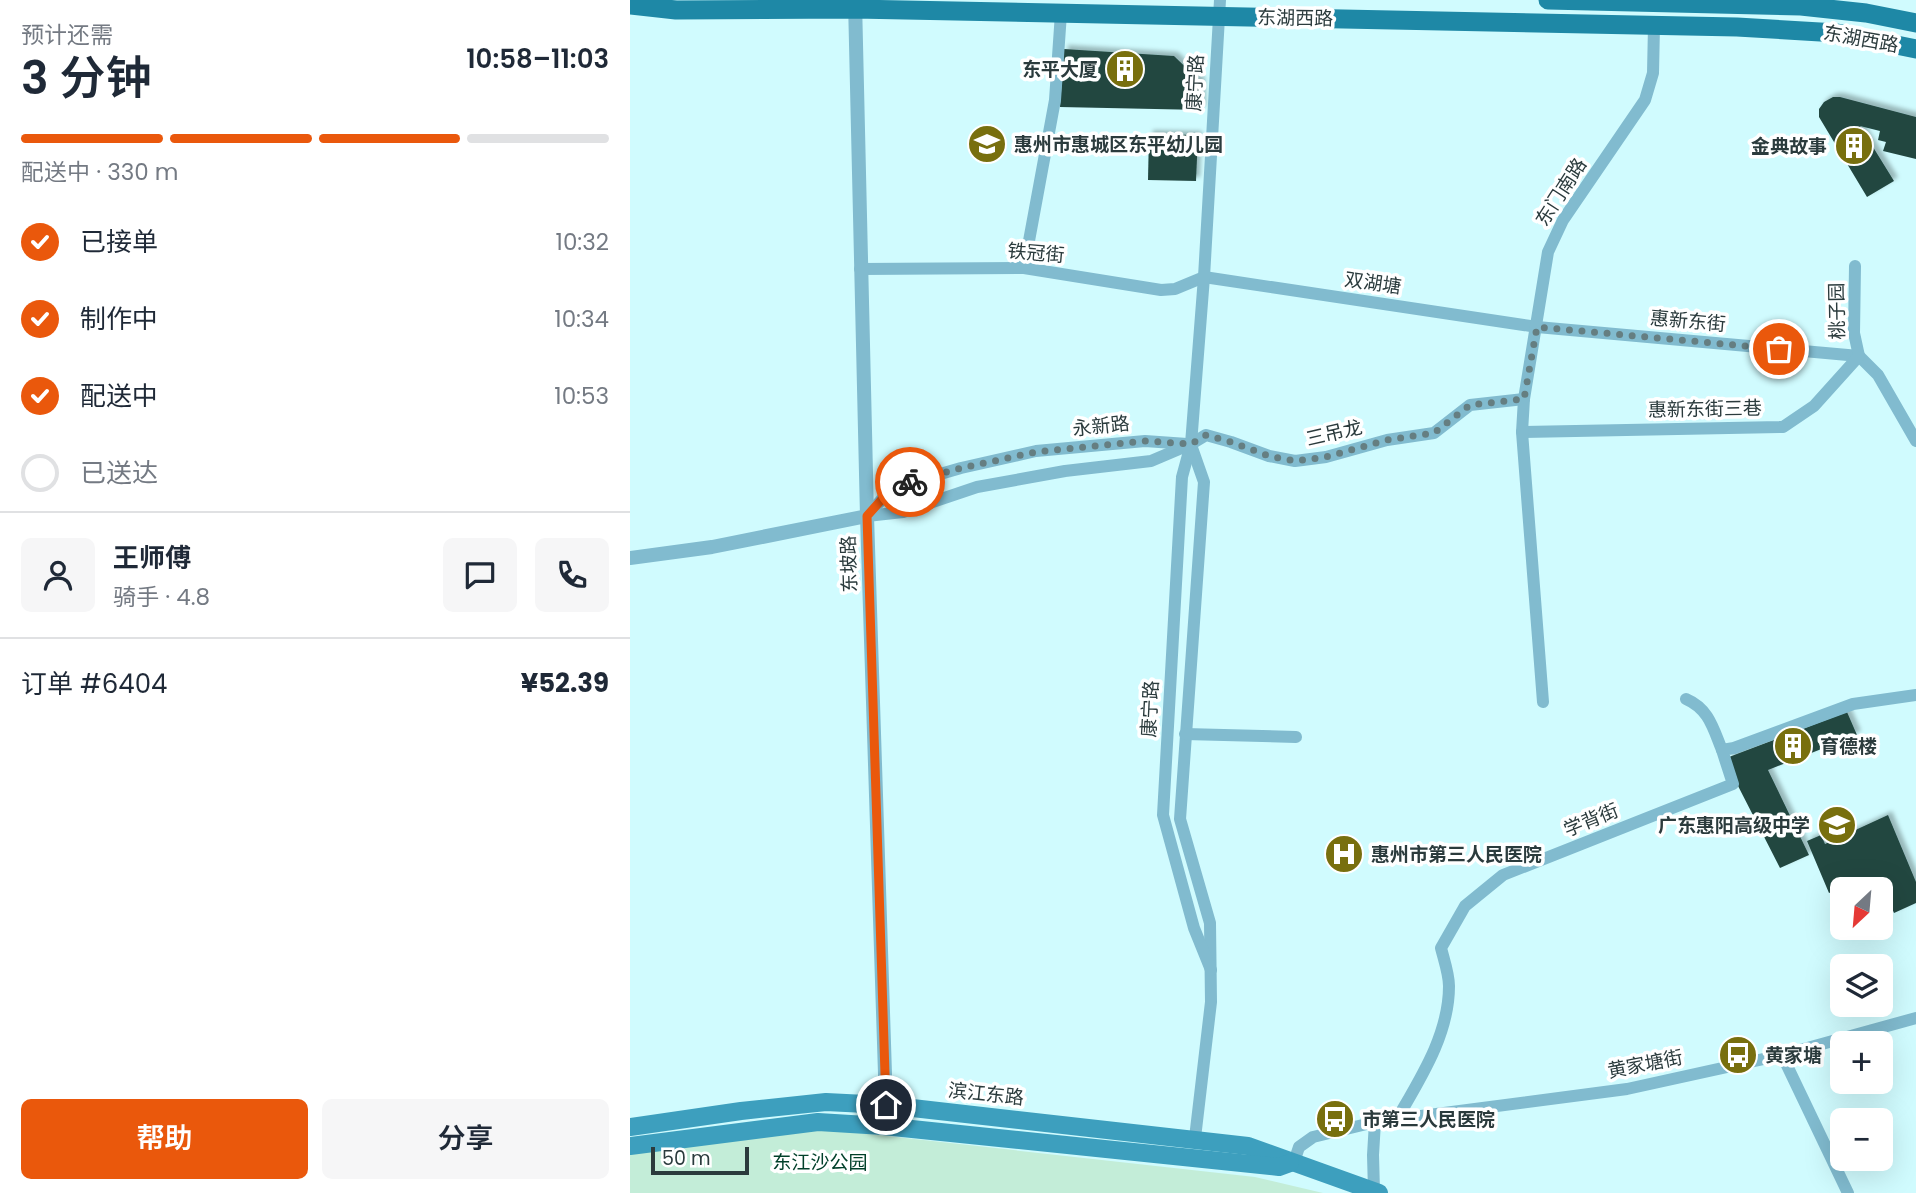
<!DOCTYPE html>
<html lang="zh">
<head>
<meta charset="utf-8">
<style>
  :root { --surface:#fff; --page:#f6f6f7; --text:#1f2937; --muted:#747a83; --line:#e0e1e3; --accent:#ea580c }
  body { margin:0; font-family:Poppins,"Noto Sans SC",sans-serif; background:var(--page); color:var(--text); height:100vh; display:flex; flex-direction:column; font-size:26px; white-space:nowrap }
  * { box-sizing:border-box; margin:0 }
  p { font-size:23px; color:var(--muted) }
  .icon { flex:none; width:38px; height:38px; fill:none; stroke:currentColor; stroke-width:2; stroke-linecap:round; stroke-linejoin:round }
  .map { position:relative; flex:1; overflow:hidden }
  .side { display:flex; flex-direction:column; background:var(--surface); width:630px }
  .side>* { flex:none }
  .needle { width:46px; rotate:206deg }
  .tools { position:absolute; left:1200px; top:877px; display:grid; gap:14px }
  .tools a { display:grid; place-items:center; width:63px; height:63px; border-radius:10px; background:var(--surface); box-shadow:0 7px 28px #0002; font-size:35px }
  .scale { position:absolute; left:21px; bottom:18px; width:98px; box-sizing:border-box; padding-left:7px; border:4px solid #2b3b3d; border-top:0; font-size:19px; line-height:24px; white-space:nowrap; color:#2b3b3d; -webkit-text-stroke:5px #fff; paint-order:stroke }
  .pin { position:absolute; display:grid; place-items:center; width:60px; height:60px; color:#fff; margin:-30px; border:4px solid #fff; border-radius:50%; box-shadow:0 2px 7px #0007 }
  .courier { position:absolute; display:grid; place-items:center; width:70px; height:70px; margin:-35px; border:5px solid #ea580c; border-radius:50%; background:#fff; color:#222; box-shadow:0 2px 9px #0007 }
  .overview em { font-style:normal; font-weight:600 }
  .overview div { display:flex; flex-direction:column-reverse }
  .overview { display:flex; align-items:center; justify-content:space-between; height:119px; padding:0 21px }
  h1 { font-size:46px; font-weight:600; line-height:52px }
  .bar { display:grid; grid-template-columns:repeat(4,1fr); gap:10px 7px; align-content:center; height:84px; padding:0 21px }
  .bar i { height:9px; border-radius:5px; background:var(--line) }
  .bar .current { background:var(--accent) }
  .bar p { grid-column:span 4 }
  .line { display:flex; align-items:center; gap:18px; padding:0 21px; border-top:2px solid var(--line) }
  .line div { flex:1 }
  .round { display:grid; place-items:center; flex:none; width:74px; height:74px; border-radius:10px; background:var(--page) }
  ol { padding:0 21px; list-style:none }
  li { display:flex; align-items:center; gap:21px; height:77px }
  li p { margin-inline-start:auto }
  li .icon { padding:7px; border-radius:50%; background:var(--accent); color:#fff; stroke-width:4 }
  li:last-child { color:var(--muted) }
  li i { width:38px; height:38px; border:4px solid var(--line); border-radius:50% }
  .cta { display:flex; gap:14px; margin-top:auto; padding:14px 21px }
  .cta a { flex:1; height:80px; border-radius:10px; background:var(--accent); color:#fff; font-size:28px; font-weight:600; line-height:80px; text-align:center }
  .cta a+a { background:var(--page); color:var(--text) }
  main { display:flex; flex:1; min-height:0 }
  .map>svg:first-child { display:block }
  .green { fill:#c3edd8 }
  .building { fill:#224741; filter:url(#shadow) }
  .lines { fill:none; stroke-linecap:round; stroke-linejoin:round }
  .minor { stroke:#81bbcf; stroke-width:12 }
  .tertiary { stroke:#81bbcf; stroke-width:14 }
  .secondary { stroke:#3d9fbe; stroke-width:18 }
  .primary { stroke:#1e88a6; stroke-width:19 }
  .done { stroke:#657e81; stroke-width:7; stroke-dasharray:0 12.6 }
  .route { stroke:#ea580c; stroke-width:9 }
  .labels { text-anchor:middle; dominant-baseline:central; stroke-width:7; stroke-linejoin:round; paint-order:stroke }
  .street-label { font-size:19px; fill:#2b3b3d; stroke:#fff }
  .poi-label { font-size:19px; font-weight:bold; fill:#2b3b3d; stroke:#fff; text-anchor:start }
  .park-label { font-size:19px; fill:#01402a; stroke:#fff }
</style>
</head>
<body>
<main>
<section class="side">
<div class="overview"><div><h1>3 分钟</h1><p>预计还需</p></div><em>10:58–11:03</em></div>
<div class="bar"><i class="current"></i><i class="current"></i><i class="current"></i><i></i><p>配送中 · 330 m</p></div>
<ol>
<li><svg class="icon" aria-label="check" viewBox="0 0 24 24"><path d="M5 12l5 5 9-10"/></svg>已接单<p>10:32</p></li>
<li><svg class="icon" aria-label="check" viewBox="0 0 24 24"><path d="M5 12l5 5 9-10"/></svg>制作中<p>10:34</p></li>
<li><svg class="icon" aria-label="check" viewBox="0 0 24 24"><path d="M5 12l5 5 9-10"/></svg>配送中<p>10:53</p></li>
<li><i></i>已送达</li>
</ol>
<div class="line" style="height:126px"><a class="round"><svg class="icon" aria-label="person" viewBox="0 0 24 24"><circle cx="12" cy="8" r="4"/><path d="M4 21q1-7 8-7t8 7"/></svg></a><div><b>王师傅</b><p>骑手 · 4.8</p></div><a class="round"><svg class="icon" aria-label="chat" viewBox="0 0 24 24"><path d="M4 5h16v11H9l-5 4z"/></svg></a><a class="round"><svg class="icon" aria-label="phone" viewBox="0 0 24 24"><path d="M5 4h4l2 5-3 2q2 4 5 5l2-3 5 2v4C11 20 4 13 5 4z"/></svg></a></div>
<div class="line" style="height:91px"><div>订单 #6404</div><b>¥52.39</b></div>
<div class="cta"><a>帮助</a><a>分享</a></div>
</section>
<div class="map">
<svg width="1286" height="1193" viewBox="0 0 1286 1193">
  <defs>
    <filter id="shadow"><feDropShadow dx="4" dy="-4" stdDeviation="2" flood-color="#0004"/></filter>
  </defs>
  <rect width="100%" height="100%" fill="#d0fbfe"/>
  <!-- green -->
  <path class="green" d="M194 1129 625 1177 693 1193H0V1153Z"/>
  <!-- building -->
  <g class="building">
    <path d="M434 49 544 56 571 82 572 110 430 107Z"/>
    <path d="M1210 97 1286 117V159L1253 151 1256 142 1248 140 1250 131 1230 126 1264 181 1237 197 1189 117V109L1194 102 1203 97Z"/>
    <path d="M519 134 568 135 566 181 518 180Z"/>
    <path d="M1217 712 1227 735 1138 770 1179 855 1150 868 1106 782 1099 757Z"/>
    <path d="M1258 815 1286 882V903L1264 913 1254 890 1251 891V889H1220L1219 885 1199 893 1177 841 1191 835 1195 844Z"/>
  </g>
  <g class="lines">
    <!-- minor -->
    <g class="minor">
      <path d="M394 268 425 100 431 13"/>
      <path d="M230 269 394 268 531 290 545 289 574 277 907 327 1229 356 1248 375 1286 441"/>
      <path d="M892 432 1153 427 1184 406 1229 356 1224 333 1225 266"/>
      <path d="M561 445 574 482 550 819 580 923 581 1002 565 1138"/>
      <path d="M237 516 273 512 347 487 435 471 521 461 561 444 576 435 601 442 639 456 665 461 696 457 757 440 804 433 840 405 894 399"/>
      <path d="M237 516 262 488 331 468 406 451 515 441 557 444"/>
      <path d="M1056 699C1079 709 1083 728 1092 750"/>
      <path d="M913 702 892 432 894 399 918 252 933 220 1015 100 1023 73 1024 26"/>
      <path d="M555 734 666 737"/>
      <path d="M581 970 564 928 533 815 552 477 561 444 574 277 590 0"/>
      <path d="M1152 1055 1218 1193"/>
      <path d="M767 1119C790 1079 819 1035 819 986 819 974 814 960 811 948L835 906 873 875 1103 784 1092 750 1104 748 1223 704 1286 695"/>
      <path d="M664 1162 669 1147 683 1137 745 1122 997 1089 1152 1055 1286 1018"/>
      <path d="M744 1191 743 1155 745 1122"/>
    </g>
    <!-- tertiary -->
    <g class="tertiary">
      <path d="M225 1 237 516 256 1105 253 1126"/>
      <path d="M0 558 82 547 237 516"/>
    </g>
    <!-- secondary -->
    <g class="secondary">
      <path d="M0 1127 111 1111 196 1102 256 1105 618 1146 749 1193"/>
      <path d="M0 1146 188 1122 253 1126 649 1167 660 1163"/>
    </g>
    <!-- primary -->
    <g class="primary">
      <path d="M918 0 1171 6 1236 13 1286 23"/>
      <path d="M0 5 46 10 225 9 1107 27 1207 33 1286 49"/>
    </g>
  </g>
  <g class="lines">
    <!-- done -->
    <path class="done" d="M280 482 331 468 406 452 515 441 561 444 576 435 601 442 639 456 665 461 681 459 696 457 757 440 804 433 840 405 894 399 907 327 1149 349"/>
    <!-- route -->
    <path class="route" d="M256 1105 237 516 262 488 280 482"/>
  </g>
  <!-- icons -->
  <defs>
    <symbol id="building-disc" viewBox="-11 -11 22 22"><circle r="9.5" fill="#786f0e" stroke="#fff"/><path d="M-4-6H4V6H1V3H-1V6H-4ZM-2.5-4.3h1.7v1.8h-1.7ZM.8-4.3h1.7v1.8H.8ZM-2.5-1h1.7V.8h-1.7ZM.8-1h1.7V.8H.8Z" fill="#fff"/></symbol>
    <symbol id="school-disc" viewBox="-11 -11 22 22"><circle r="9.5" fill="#786f0e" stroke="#fff"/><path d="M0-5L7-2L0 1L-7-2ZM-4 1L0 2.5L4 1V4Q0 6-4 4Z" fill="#fff"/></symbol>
    <symbol id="hospital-disc" viewBox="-11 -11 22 22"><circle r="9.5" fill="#786f0e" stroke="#fff"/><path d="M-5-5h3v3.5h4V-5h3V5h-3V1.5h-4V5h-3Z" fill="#fff"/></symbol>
    <symbol id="bus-disc" viewBox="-11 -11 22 22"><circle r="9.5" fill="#786f0e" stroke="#fff"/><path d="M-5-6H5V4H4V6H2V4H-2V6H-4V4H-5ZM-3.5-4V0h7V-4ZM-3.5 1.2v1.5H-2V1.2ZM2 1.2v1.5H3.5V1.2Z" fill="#fff"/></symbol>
  </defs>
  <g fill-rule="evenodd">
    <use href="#building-disc" x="473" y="47" width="44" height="44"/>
    <use href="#school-disc" x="335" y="122" width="44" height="44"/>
    <use href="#building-disc" x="1202" y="124" width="44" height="44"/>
    <use href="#building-disc" x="1141" y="724" width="44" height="44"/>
    <use href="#school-disc" x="1185" y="803" width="44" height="44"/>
    <use href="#hospital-disc" x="692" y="832" width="44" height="44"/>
    <use href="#bus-disc" x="1086" y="1033" width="44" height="44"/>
    <use href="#bus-disc" x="683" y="1097" width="44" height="44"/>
  </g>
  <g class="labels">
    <!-- street labels -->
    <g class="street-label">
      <text transform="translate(665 18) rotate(1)">东湖西路</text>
      <text transform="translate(1231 39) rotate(10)">东湖西路</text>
      <text transform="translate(565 83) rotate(-87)">康宁路</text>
      <text transform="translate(931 192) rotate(-57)">东门南路</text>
      <text transform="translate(406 253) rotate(5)">铁冠街</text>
      <text transform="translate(743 283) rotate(8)">双湖塘</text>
      <text transform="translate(1207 311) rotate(-91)">桃子园</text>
      <text transform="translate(1058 321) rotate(5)">惠新东街</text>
      <text transform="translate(1075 409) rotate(-1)">惠新东街三巷</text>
      <text transform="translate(471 426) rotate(-6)">永新路</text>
      <text transform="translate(704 433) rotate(-13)">三吊龙</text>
      <text transform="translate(219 564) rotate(-92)">东坡路</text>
      <text transform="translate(520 709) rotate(-87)">康宁路</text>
      <text transform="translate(961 820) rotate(-22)">学背街</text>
      <text transform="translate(1015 1064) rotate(-11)">黄家塘街</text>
      <text transform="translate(356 1094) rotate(6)">滨江东路</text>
    </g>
    <!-- poi labels -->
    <g class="poi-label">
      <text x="468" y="69" text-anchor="end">东平大厦</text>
      <text x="384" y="144">惠州市惠城区东平幼儿园</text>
      <text x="1197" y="146" text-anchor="end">金典故事</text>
      <text x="1190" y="746">育德楼</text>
      <text x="1180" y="825" text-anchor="end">广东惠阳高级中学</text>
      <text x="741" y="854">惠州市第三人民医院</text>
      <text x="1135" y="1055">黄家塘</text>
      <text x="732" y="1119">市第三人民医院</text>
    </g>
    <!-- park labels -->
    <g class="park-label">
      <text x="190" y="1162">东江沙公园</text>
    </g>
  </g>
</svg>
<div class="tools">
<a><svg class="needle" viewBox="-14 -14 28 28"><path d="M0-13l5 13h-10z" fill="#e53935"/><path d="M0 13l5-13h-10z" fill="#747a83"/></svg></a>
<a><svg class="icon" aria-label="layers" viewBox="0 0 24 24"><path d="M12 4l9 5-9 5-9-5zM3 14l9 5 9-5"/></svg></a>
<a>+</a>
<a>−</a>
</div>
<div class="scale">50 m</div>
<div class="pin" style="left:1149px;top:349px;background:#ea580c"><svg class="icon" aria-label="bag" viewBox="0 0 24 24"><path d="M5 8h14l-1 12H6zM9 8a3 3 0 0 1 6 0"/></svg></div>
<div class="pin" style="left:256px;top:1105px;background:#1f2937"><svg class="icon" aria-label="home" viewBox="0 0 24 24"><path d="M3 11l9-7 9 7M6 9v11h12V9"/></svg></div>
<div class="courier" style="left:280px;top:482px"><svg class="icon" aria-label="bike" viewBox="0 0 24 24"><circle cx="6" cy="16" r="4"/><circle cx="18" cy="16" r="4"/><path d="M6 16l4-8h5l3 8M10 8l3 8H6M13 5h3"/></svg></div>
</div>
</main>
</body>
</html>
